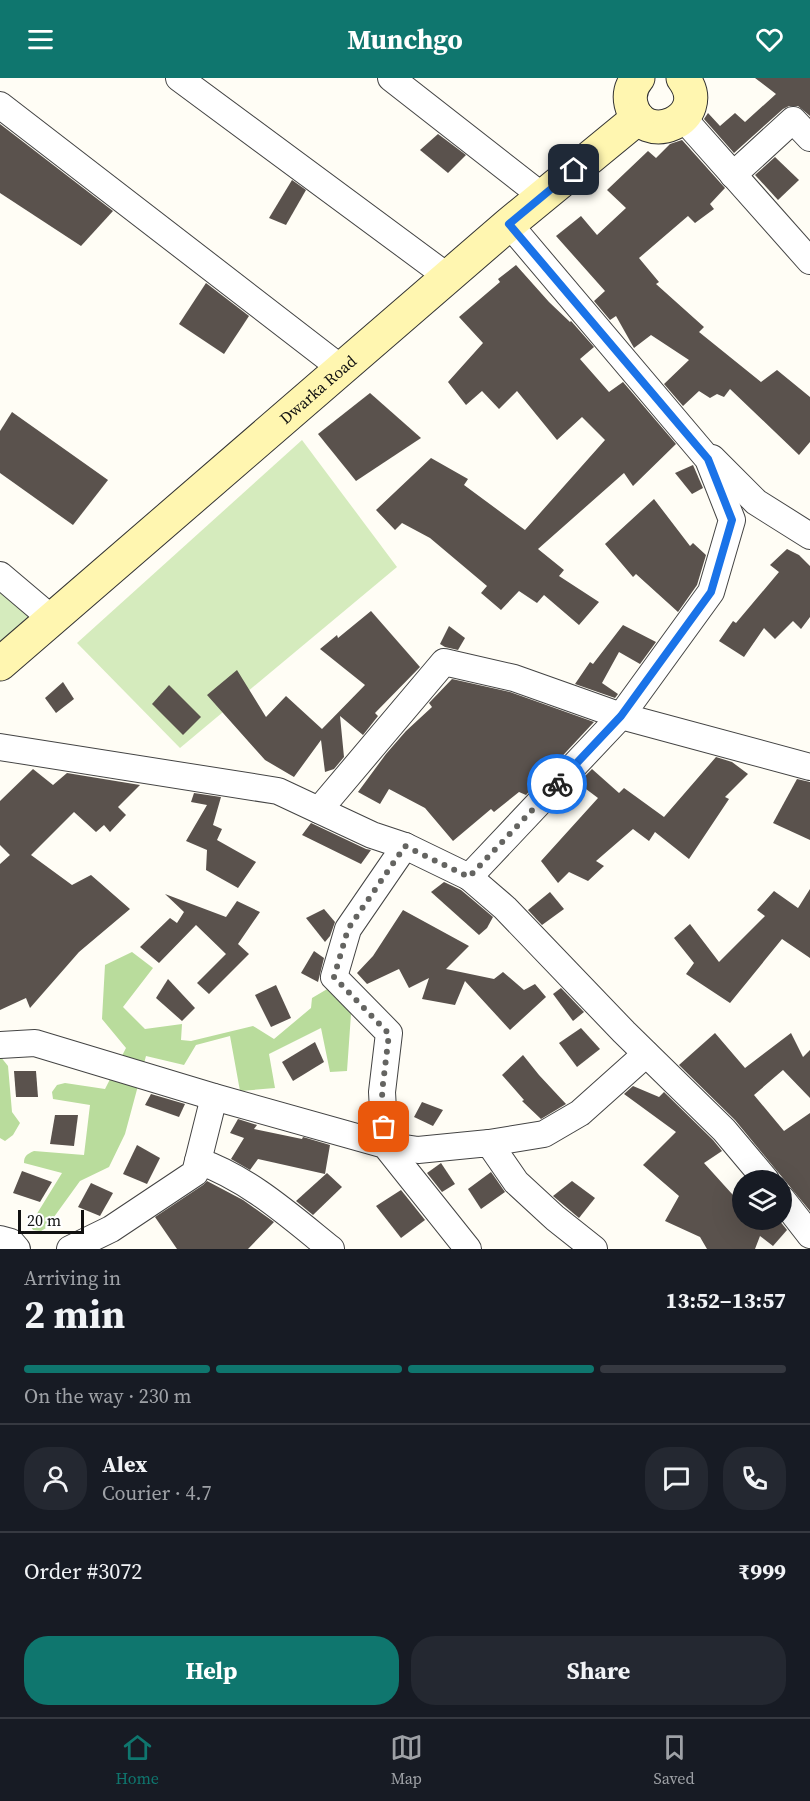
<!DOCTYPE html>
<html lang="en">
<head>
<meta charset="utf-8">
<style>
  :root { --surface:#171b24; --page:#242831; --text:#f1f3f6; --muted:#9ea1a6; --line:#363941; --accent:#0f766e }
  body { margin:0; font-family:"Source Serif 4",serif; background:var(--page); color:var(--text); height:100vh; display:flex; flex-direction:column; font-size:22px; white-space:nowrap }
  * { box-sizing:border-box; margin:0 }
  p { font-size:20px; color:var(--muted) }
  .icon { flex:none; width:33px; height:33px; fill:none; stroke:currentColor; stroke-width:2; stroke-linecap:round; stroke-linejoin:round }
  .map { position:relative; height:1171px; overflow:hidden }
  .details { display:flex; flex-direction:column; background:var(--surface); flex:1 }
  .details>* { flex:none }
  .buttons { position:absolute; left:732px; top:1092px; display:grid; gap:12px }
  .buttons a { display:grid; place-items:center; width:60px; height:60px; border-radius:50%; background:var(--surface); box-shadow:0 6px 24px #0002; font-size:30px }
  .scale { position:absolute; left:18px; bottom:15px; width:66px; box-sizing:border-box; padding-left:6px; border:3px solid #111; border-top:0; font-size:16px; line-height:21px; white-space:nowrap; color:#111; -webkit-text-stroke:4px #fff; paint-order:stroke }
  .pin { position:absolute; display:grid; place-items:center; width:51px; height:51px; color:#fff; margin:-26px; border-radius:12px; box-shadow:0 3px 9px #0006 }
  .courier { position:absolute; display:grid; place-items:center; width:60px; height:60px; margin:-30px; border:4px solid #1a73e8; border-radius:50%; background:#fff; color:#222; box-shadow:0 2px 8px #0007 }
  .headline em { font-style:normal; font-weight:700 }
  .headline div { display:flex; flex-direction:column-reverse }
  .headline { display:flex; align-items:center; justify-content:space-between; height:102px; padding:0 24px }
  h1 { font-size:39px; font-weight:700; line-height:45px }
  .bar { display:grid; grid-template-columns:repeat(4,1fr); gap:9px 6px; align-content:center; height:72px; padding:0 24px }
  .bar i { height:8px; border-radius:4px; background:var(--line) }
  .bar .active { background:var(--accent) }
  .bar p { grid-column:span 4 }
  .line { display:flex; align-items:center; gap:15px; padding:0 24px; border-top:2px solid var(--line) }
  .line div { flex:1 }
  .round { display:grid; place-items:center; flex:none; width:63px; height:63px; border-radius:24px; background:var(--page) }
  .action { display:flex; gap:12px; margin-top:auto; padding:12px 24px }
  .action a { flex:1; height:69px; border-radius:24px; background:var(--accent); color:#fff; font-size:24px; font-weight:700; line-height:69px; text-align:center }
  .action a+a { background:var(--page); color:var(--text) }
  header { display:flex; justify-content:space-between; align-items:center; height:78px; padding:0 24px; background:var(--accent); color:#fff; font-size:27px; font-weight:700 }
  .dock { display:flex; justify-content:space-around; align-items:center; height:84px; border-top:2px solid var(--line); background:var(--surface); font-size:16px; color:var(--muted) }
  .dock a { display:grid; justify-items:center; gap:3px }
  .dock .active { color:var(--accent) }
  .map>svg:first-child { display:block }
  .green { fill:#d5ebbd }
  .forest { fill:#b9dc9c }
  .building { fill:#5a524d }
  .lines { fill:none; stroke-linecap:round; stroke-linejoin:round }
  .street-casing { stroke:#444; stroke-width:28 }
  .secondary-casing { stroke:#333; stroke-width:35 }
  .street { stroke:#fff; stroke-width:26 }
  .secondary { stroke:#fff6b0; stroke-width:33 }
  .done { stroke:#646461; stroke-width:6; stroke-dasharray:0 10.8 }
  .route { stroke:#1a73e8; stroke-width:8 }
  .labels { text-anchor:middle; dominant-baseline:central; stroke-width:6; stroke-linejoin:round; paint-order:stroke }
  .street-label { font-size:16px; fill:#111; stroke:#fff }
</style>
</head>
<body>
<header><svg class="icon" aria-label="menu" viewBox="0 0 24 24"><path d="M4 6h16M4 12h16M4 18h16"/></svg>Munchgo<svg class="icon" aria-label="heart" viewBox="0 0 24 24"><path d="M12 20l-8-8c-3-5 5-10 8-4 3-6 11-1 8 4z"/></svg></header>
<div class="map">
<svg width="810" height="1171" viewBox="0 0 810 1171">
  <rect width="100%" height="100%" fill="#fffdf5"/>
  <!-- green -->
  <g class="green">
    <path d="M302 362 397 489 180 670 77 565Z"/>
    <path d="M0 497 52 541 0 586Z"/>
  </g>
  <!-- forest -->
  <g class="forest">
    <path d="M132 874 153 890 123 929 145 951 182 946 181 962 191 963 253 948 274 961 311 930 312 920 329 910 351 936 347 993 330 994 321 950 269 976 275 1010 240 1013 230 958 196 967 184 987 146 978 125 1056 109 1089 80 1103 46 1150 41 1153 33 1152 30 1147 62 1095 24 1085C24 1078 27 1076 34 1073L84 1077 90 1027 53 1021 52 1014 57 1007 65 1005 105 1011 126 970 102 941 105 887Z"/>
    <path d="M0 978 8 988 12 1034 20 1045 13 1057 5 1063 0 1060Z"/>
  </g>
  <!-- building -->
  <g class="building">
    <path d="M755 0H810V38L798 28H789L783 31 734 75 704 41 708 35 720 48 735 35 745 44 776 16Z"/>
    <path d="M0 46 113 133 81 168 0 115Z"/>
    <path d="M438 56 466 77 448 95 420 72Z"/>
    <path d="M682 62 725 110 710 126 714 131 695 145 688 138 639 180 659 204 656 206 704 249 699 254 761 304 777 292 810 319V364L799 377 730 311 724 319 717 316 710 320 699 313 683 328 664 306 689 282 651 257 634 270 616 238 610 242 594 223 605 213 556 158 581 138 597 157 626 130 607 112 648 73 656 80 670 66Z"/>
    <path d="M775 79 799 102 778 122 755 97Z"/>
    <path d="M292 102 306 112 286 147 269 140Z"/>
    <path d="M516 187 549 224 570 244 571 243 594 269 580 281 609 314 623 304 676 366 633 408 624 395 538 471 564 492 559 498 599 524 579 547 544 517 537 525 519 513 501 532 481 515 487 508 430 460 402 445 395 452 376 432 431 380 468 401 464 407 525 452 605 362 582 339 557 362 517 313 499 331 482 313 466 327 448 304 483 265 459 239 500 204 498 201Z"/>
    <path d="M206 205 249 238 224 276 179 246Z"/>
    <path d="M370 315 421 360 356 403 318 356Z"/>
    <path d="M12 334 108 402 73 447 0 395V353Z"/>
    <path d="M693 387 703 410 692 416 675 395Z"/>
    <path d="M654 421 690 468 693 465 706 477 697 507 678 534 636 496 633 499 605 466Z"/>
    <path d="M787 471 799 477 810 488V539L801 551 793 543 775 561 764 550 744 579 719 563 733 543 736 545 779 494 770 487Z"/>
    <path d="M371 533 420 589 375 635 378 638 363 657 340 638 344 679 334 691 325 694 321 662 294 699 265 682 207 617 237 592 266 639 286 618 322 651 365 607 320 571 337 557 338 560Z"/>
    <path d="M623 547 656 564 640 586 619 574 602 605 618 616 615 620 575 606 590 584 593 586Z"/>
    <path d="M449 548 465 560 458 572 445 569 440 566Z"/>
    <path d="M452 601 510 614 594 644 526 717 519 714 494 734 491 731 453 763 425 730 389 711 380 726 358 714 386 676 406 653 432 629 429 625Z"/>
    <path d="M63 604 74 621 56 635 45 620Z"/>
    <path d="M169 607 201 639 183 657 152 626Z"/>
    <path d="M716 679 732 684 748 696 725 719 729 721 689 781 655 754 649 763 633 751 596 783 604 788 588 803 569 794 558 805 541 783 598 720 578 705 592 691 619 715 624 710 664 739Z"/>
    <path d="M33 691 53 707 67 695 140 707 118 729 126 737 110 754 104 747 96 754 74 734 31 777 72 807 91 797 130 831 79 874 30 930 26 920 0 932V786L10 777 0 767V723Z"/>
    <path d="M797 701 810 704V762L773 745Z"/>
    <path d="M194 715 221 719 213 747 222 751 217 762 256 784 238 810 206 792 207 772 186 763 207 727 191 724Z"/>
    <path d="M311 745 366 771 371 772 361 786 302 757Z"/>
    <path d="M444 804 461 812 493 839 487 850 479 857 431 814Z"/>
    <path d="M810 811V880L782 861 730 925 686 896 694 885 674 860 690 846 719 884 765 838 757 832 774 813 798 830Z"/>
    <path d="M550 814 564 831 542 847 528 832Z"/>
    <path d="M165 816 226 839 237 823 260 834 238 866 249 876 209 916 197 905 226 876 196 847 159 885 140 869 170 840 177 845 184 834Z"/>
    <path d="M324 831 335 844 330 858 325 864 306 840Z"/>
    <path d="M403 832 469 868 446 891 494 901 503 894 524 912 535 906 546 919 510 952 465 903 455 927 422 921 429 900 409 910 399 891 367 906 357 895 373 878Z"/>
    <path d="M314 873 324 880 318 904 301 895Z"/>
    <path d="M168 901 195 930 182 943 156 920Z"/>
    <path d="M276 907 291 940 271 949 255 917Z"/>
    <path d="M561 910 584 934 573 943 553 916Z"/>
    <path d="M581 950 600 971 577 989 559 965Z"/>
    <path d="M715 955 745 990 791 955 803 979 810 972V1020L783 992 754 1017 784 1053 810 1035V1133L735 1042 679 987Z"/>
    <path d="M315 964 324 984 293 1003 282 984Z"/>
    <path d="M523 977 539 997 566 1026 541 1041 522 1023 524 1022 502 997Z"/>
    <path d="M14 993H36L38 1019H16Z"/>
    <path d="M633 1008 659 1019 664 1014 713 1062 722 1073 704 1085 742 1127V1142H779L787 1152 773 1168 760 1158 755 1171H707L700 1159 665 1143 679 1118 643 1087 676 1054 624 1016Z"/>
    <path d="M151 1016 185 1026 179 1039 145 1027Z"/>
    <path d="M422 1024 443 1032 433 1048 414 1039Z"/>
    <path d="M55 1037H78L74 1068 50 1066Z"/>
    <path d="M238 1041 257 1047 254 1051 302 1061 303 1059 330 1067 325 1096 258 1081 250 1092 231 1081 244 1060 230 1055Z"/>
    <path d="M137 1067 160 1080 147 1106 123 1096Z"/>
    <path d="M441 1085 455 1106 442 1114 427 1095Z"/>
    <path d="M22 1093 52 1104 40 1124 13 1115Z"/>
    <path d="M491 1094 505 1114 481 1131 468 1111Z"/>
    <path d="M327 1095 342 1109 313 1137 296 1123Z"/>
    <path d="M207 1103 243 1122 274 1144 248 1171H177L155 1139 203 1107Z"/>
    <path d="M572 1103 595 1120 579 1140 553 1118Z"/>
    <path d="M91 1105 113 1115 100 1138 78 1129Z"/>
    <path d="M401 1112 425 1142 401 1160 376 1128Z"/>
  </g>
  <g class="lines">
    <defs>
      <g id="street">
        <path d="M179 0 448 199"/>
        <path d="M391 0 542 118"/>
        <path d="M0 27 342 291"/>
        <path d="M683 40 810 183"/>
        <path d="M733 97 793 42 810 60"/>
        <path d="M712 380 756 424 810 458"/>
        <path d="M0 497 52 541"/>
        <path d="M0 669 278 713 372 757 405 768 469 799 505 830 624 954 724 1052 766 1102"/>
        <path d="M319 732 444 584 514 600 621 638 810 689"/>
        <path d="M405 768 348 851 334 899 389 955 382 1014 385 1067 418 1072 489 1065 516 1104 555 1140 594 1171"/>
        <path d="M469 799 621 638 711 514 732 442 708 381 509 146"/>
        <path d="M0 967 35 965 214 1019 385 1067 468 1171"/>
        <path d="M489 1065 544 1056 580 1035 646 976"/>
        <path d="M198 1083C248 1100 290 1138 331 1171"/>
        <path d="M782 1121 810 1157"/>
        <path d="M0 1161 11 1164 17 1171"/>
        <path d="M70 1171 111 1151 195 1095 214 1019"/>
      </g>
      <g id="secondary">
        <path d="M638 0C631 8 629 17 631 26 642 72 714 41 683 0"/>
        <path id="s1" d="M0 586 509 146 638 40"/>
      </g>
    </defs>
    <!-- street casing -->
    <use href="#street" class="street-casing"/>
    <!-- secondary casing -->
    <use href="#secondary" class="secondary-casing"/>
    <!-- street -->
    <use href="#street" class="street"/>
    <!-- secondary -->
    <use href="#secondary" class="secondary"/>
  </g>
  <g class="lines">
    <!-- done -->
    <path class="done" d="M384 1049 382 1014 389 956 334 899 348 851 405 768 469 799 557 706"/>
    <!-- route -->
    <path class="route" d="M557 706 621 638 711 514 732 442 708 381 509 146 574 92"/>
  </g>
  <g class="labels">
    <!-- street labels -->
    <g class="street-label">
      <text stroke="none"><textPath href="#s1" startOffset="420">Dwarka Road</textPath></text>
    </g>
  </g>
</svg>
<div class="buttons">
<a><svg class="icon" aria-label="layers" viewBox="0 0 24 24"><path d="M12 4l9 5-9 5-9-5zM3 14l9 5 9-5"/></svg></a>
</div>
<div class="scale">20 m</div>
<div class="pin" style="left:384px;top:1049px;background:#ea580c"><svg class="icon" aria-label="bag" viewBox="0 0 24 24"><path d="M5 8h14l-1 12H6zM9 8a3 3 0 0 1 6 0"/></svg></div>
<div class="pin" style="left:574px;top:92px;background:#1f2937"><svg class="icon" aria-label="home" viewBox="0 0 24 24"><path d="M3 11l9-7 9 7M6 9v11h12V9"/></svg></div>
<div class="courier" style="left:557px;top:706px"><svg class="icon" aria-label="bike" viewBox="0 0 24 24"><circle cx="6" cy="16" r="4"/><circle cx="18" cy="16" r="4"/><path d="M6 16l4-8h5l3 8M10 8l3 8H6M13 5h3"/></svg></div>
</div>
<section class="details">
<div class="headline"><div><h1>2 min</h1><p>Arriving in</p></div><em>13:52–13:57</em></div>
<div class="bar"><i class="active"></i><i class="active"></i><i class="active"></i><i></i><p>On the way · 230 m</p></div>
<div class="line" style="height:108px"><a class="round"><svg class="icon" aria-label="person" viewBox="0 0 24 24"><circle cx="12" cy="8" r="4"/><path d="M4 21q1-7 8-7t8 7"/></svg></a><div><b>Alex</b><p>Courier · 4.7</p></div><a class="round"><svg class="icon" aria-label="chat" viewBox="0 0 24 24"><path d="M4 5h16v11H9l-5 4z"/></svg></a><a class="round"><svg class="icon" aria-label="phone" viewBox="0 0 24 24"><path d="M5 4h4l2 5-3 2q2 4 5 5l2-3 5 2v4C11 20 4 13 5 4z"/></svg></a></div>
<div class="line" style="height:78px"><div>Order #3072</div><b>₹999</b></div>
<div class="action"><a>Help</a><a>Share</a></div>
</section>
<nav class="dock">
<a class="active"><svg class="icon" aria-label="home" viewBox="0 0 24 24"><path d="M3 11l9-7 9 7M6 9v11h12V9"/></svg>Home</a>
<a><svg class="icon" aria-label="map" viewBox="0 0 24 24"><path d="M3 6l6-2 6 2 6-2v14l-6 2-6-2-6 2zM9 4v14M15 6v14"/></svg>Map</a>
<a><svg class="icon" aria-label="saved" viewBox="0 0 24 24"><path d="M7 4h10v16l-5-4-5 4z"/></svg>Saved</a>
</nav>
</body>
</html>
